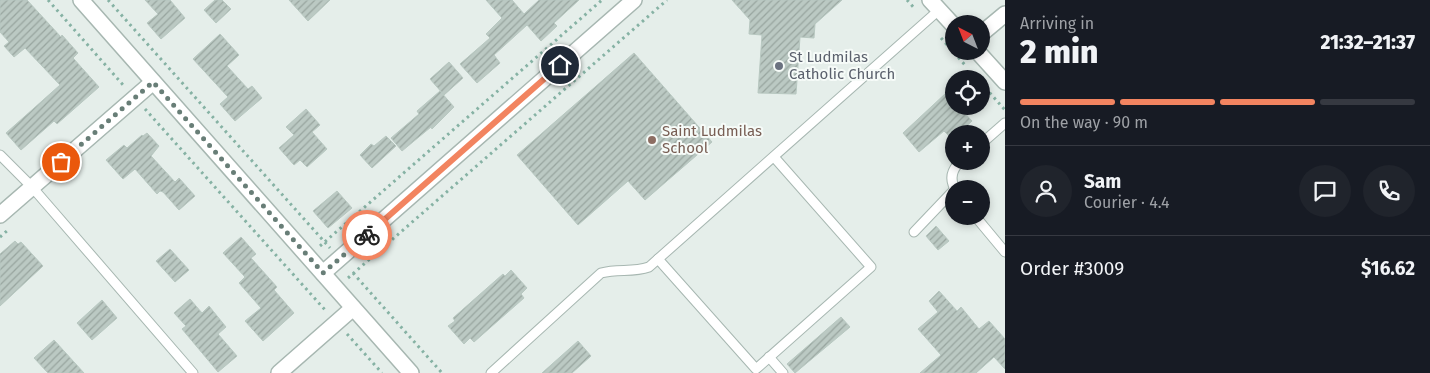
<!DOCTYPE html>
<html lang="en">
<head>
<meta charset="utf-8">
<style>
  :root { --surface:#171b24; --page:#20242c; --text:#f1f3f6; --muted:#9ea1a6; --line:#363941; --accent:#f28460 }
  body { margin:0; font-family:"Fira Sans",sans-serif; background:var(--page); color:var(--text); height:100vh; display:flex; flex-direction:column; font-size:19px; white-space:nowrap }
  * { box-sizing:border-box; margin:0 }
  p { font-size:16px; color:var(--muted) }
  .icon { flex:none; width:28px; height:28px; fill:none; stroke:currentColor; stroke-width:2; stroke-linecap:round; stroke-linejoin:round }
  .map { position:relative; flex:1; overflow:hidden }
  .side { display:flex; flex-direction:column; background:var(--surface); width:425px }
  .side>* { flex:none }
  .needle { width:32px; rotate:318deg }
  .fabs { position:absolute; left:945px; top:15px; display:grid; gap:10px }
  .fabs a { display:grid; place-items:center; width:45px; height:45px; border-radius:50%; background:var(--surface); box-shadow:0 2px 8px #0003; font-size:25px }
  .pin { position:absolute; display:grid; place-items:center; width:42px; height:42px; color:#fff; margin:-21px; border:2px solid #fff; border-radius:50%; box-shadow:0 1px 5px #0007 }
  .courier { position:absolute; display:grid; place-items:center; width:50px; height:50px; margin:-25px; border:4px solid #f28460; border-radius:50%; background:#fff; color:#222; box-shadow:0 1px 6px #0007 }
  .overview em { font-style:normal; font-weight:800 }
  .overview div { display:flex; flex-direction:column-reverse }
  .overview { display:flex; align-items:center; justify-content:space-between; height:85px; padding:0 15px }
  h1 { font-size:32px; font-weight:800; line-height:38px }
  .bar { display:grid; grid-template-columns:repeat(4,1fr); gap:8px 5px; align-content:center; height:60px; padding:0 15px }
  .bar i { height:6px; border-radius:4px; background:var(--line) }
  .bar .on { background:var(--accent) }
  .bar p { grid-column:span 4 }
  .line { display:flex; align-items:center; gap:12px; padding:0 15px; border-top:1px solid var(--line) }
  .line div { flex:1 }
  .round { display:grid; place-items:center; flex:none; width:52px; height:52px; border-radius:26px; background:var(--page) }
  main { display:flex; flex:1; min-height:0 }
  .map>svg:first-child { display:block }
  .building { fill:url(#building-hatch); stroke:#b8c8c1 }
  .lines { fill:none; stroke-linecap:round; stroke-linejoin:round }
  .service-casing { stroke:#a7b7b1; stroke-width:11 }
  .minor-casing { stroke:#a7b7b1; stroke-width:18 }
  .tertiary-casing { stroke:#a7b7b1; stroke-width:18 }
  .path { stroke:#86b2a4; stroke-width:3; stroke-dasharray:2.5 4; stroke-linecap:butt }
  .service { stroke:#fff; stroke-width:9 }
  .minor { stroke:#fff; stroke-width:15 }
  .tertiary { stroke:#fff; stroke-width:15 }
  .done { stroke:#687e77; stroke-width:5; stroke-dasharray:0 9 }
  .route { stroke:#f28460; stroke-width:6 }
  .worship-dot { fill:#6b7280; stroke:#f6fbf8; stroke-width:2 }
  .education-dot { fill:#8d6e63; stroke:#f6fbf8; stroke-width:2 }
  .labels { text-anchor:middle; dominant-baseline:central; stroke-width:4; stroke-linejoin:round; paint-order:stroke }
  .worship-label { font-size:15px; fill:#5b616d; stroke:#f6fbf8; text-anchor:start }
  .education-label { font-size:15px; fill:#785e54; stroke:#f6fbf8; text-anchor:start }
</style>
</head>
<body>
<main>
<div class="map">
<svg width="1005" height="373" viewBox="0 0 1005 373">
  <defs>
    <pattern id="building-hatch" width="6" height="6" patternUnits="userSpaceOnUse" patternTransform="scale(1.25)"><rect width="6" height="6" fill="#bbc9c3"/><path d="M-1 1l2-2M0 6l6-6M5 7l2-2" fill="none" stroke="#98a59f"/></pattern>
  </defs>
  <rect width="100%" height="100%" fill="#e5eeea"/>
  <!-- building -->
  <g class="building">
    <path d="M0 0H27L61 37 62 35 78 53 73 58 99 87 57 124 54 121 21 150 6 133 60 85 25 48 14 57 4 46 9 42 0 32Z"/>
    <path d="M145 0H170L185 18 161 39 147 23 158 14Z"/>
    <path d="M215 0H222L231 9 216 23 204 10Z"/>
    <path d="M289 0H330L308 21Z"/>
    <path d="M486 0H512L524 14 539 0H579L554 23 557 26 541 41 527 25 494 55 500 63 477 83 460 64 490 38 486 34 502 18Z"/>
    <path d="M732 0H842L815 24 814 38 800 37 796 94 758 93 762 35 749 34 750 20Z"/>
    <path d="M220 34 239 55 227 66 248 89 252 86 262 98 235 121 220 104 228 97 193 59Z"/>
    <path d="M634 53 712 142 645 200 628 181 578 225 517 155Z"/>
    <path d="M449 62 463 78 444 95 430 79Z"/>
    <path d="M440 91 454 107 432 129 431 127 402 151 391 138 419 114 417 111Z"/>
    <path d="M946 93 954 102V106H958L972 121 958 134H954L952 139 944 131 919 152 903 133Z"/>
    <path d="M306 109 320 125 312 132 327 149 307 167 300 160 294 165 279 148 294 135 286 127Z"/>
    <path d="M147 133 159 146 151 156 175 182 179 178 195 196 179 210 163 192 160 191 157 194 135 169 123 179 106 160 124 145 127 148 142 135 143 136Z"/>
    <path d="M386 136 396 146 372 168 360 155 371 144 374 146Z"/>
    <path d="M337 191 352 208 328 228 313 211Z"/>
    <path d="M936 226 949 241 938 250 926 236Z"/>
    <path d="M241 237 256 254 251 258 277 287 274 290 294 313 263 341 245 321 261 308 239 283 245 277 223 253Z"/>
    <path d="M15 241 18 244 21 242 43 266 0 306V254Z"/>
    <path d="M170 249 189 270 175 282 156 261Z"/>
    <path d="M511 270 527 288 521 294 524 298 474 342 470 338 464 344 448 326 455 321 453 318 503 274 505 276Z"/>
    <path d="M939 291 957 311 961 307 979 329 989 321 1005 339V369L994 357 976 373H920L941 355 918 329 938 312 929 301Z"/>
    <path d="M190 299 202 313 209 306 226 327 218 334 237 356 218 372 182 329 186 326 174 313Z"/>
    <path d="M102 300 117 318 92 340 77 323Z"/>
    <path d="M841 317 850 327 795 373 787 364Z"/>
    <path d="M54 340 84 373H48L34 358Z"/>
    <path d="M578 341 591 356 572 373H542Z"/>
  </g>
  <g class="lines">
    <defs>
      <g id="service">
        <path d="M981 144 1005 123"/>
        <path d="M0 155 32 187 193 373"/>
        <path d="M955 189C949 178 952 169 961 161"/>
        <path d="M975 216 1005 252"/>
        <path d="M914 232 954 190"/>
        <path d="M658 259 756 369 871 267 774 157"/>
        <path d="M769 357 783 373"/>
        <path d="M491 373 601 273C618 268 632 273 649 267L939 10"/>
      </g>
      <g id="minor">
        <path d="M930 0 954 26"/>
        <path d="M981 34 1005 14"/>
        <path d="M977 51 1005 82"/>
        <path d="M0 215 153 82"/>
        <path d="M323 273 634 0"/>
        <path d="M279 373 353 308"/>
      </g>
      <path id="tertiary" d="M81 0 411 373"/>
    </defs>
    <!-- service casing -->
    <use href="#service" class="service-casing"/>
    <!-- minor casing -->
    <use href="#minor" class="minor-casing"/>
    <!-- tertiary casing -->
    <use href="#tertiary" class="tertiary-casing"/>
    <!-- path -->
    <g class="path">
      <path d="M48 0 124 86"/>
      <path d="M108 0 330 248"/>
      <path d="M907 0 915 9"/>
      <path d="M941 38 965 65"/>
      <path d="M981 83 1005 110"/>
      <path d="M145 109 326 311"/>
      <path d="M0 237 8 230"/>
      <path d="M320 246 602 0"/>
      <path d="M353 273 442 373"/>
      <path d="M348 278 667 0"/>
      <path d="M347 334 382 373"/>
    </g>
    <!-- service -->
    <use href="#service" class="service"/>
    <!-- minor -->
    <use href="#minor" class="minor"/>
    <!-- tertiary -->
    <use href="#tertiary" class="tertiary"/>
  </g>
  <g class="lines">
    <!-- done -->
    <path class="done" d="M61 162 153 82 323 273 367 235"/>
    <!-- route -->
    <path class="route" d="M367 235 560 65"/>
  </g>
  <!-- markers -->
  <circle class="worship-dot" cx="779" cy="66" r="5"/>
  <circle class="education-dot" cx="652" cy="140" r="5"/>
  <g class="labels">
    <!-- worship labels -->
    <g class="worship-label">
      <text x="789" y="57">St Ludmilas<tspan x="789" dy="17">Catholic Church</tspan></text>
    </g>
    <!-- education labels -->
    <g class="education-label">
      <text x="662" y="131">Saint Ludmilas<tspan x="662" dy="17">School</tspan></text>
    </g>
  </g>
</svg>
<div class="fabs">
<a><svg class="needle" viewBox="-14 -14 28 28"><path d="M0-13l5 13h-10z" fill="#e53935"/><path d="M0 13l5-13h-10z" fill="#9ea1a6"/></svg></a>
<a><svg class="icon" aria-label="locate" viewBox="0 0 24 24"><circle cx="12" cy="12" r="6"/><path d="M12 2v4M12 18v4M2 12h4M18 12h4"/></svg></a>
<a>+</a>
<a>−</a>
</div>
<div class="pin" style="left:61px;top:162px;background:#ea580c"><svg class="icon" aria-label="bag" viewBox="0 0 24 24"><path d="M5 8h14l-1 12H6zM9 8a3 3 0 0 1 6 0"/></svg></div>
<div class="pin" style="left:560px;top:65px;background:#1f2937"><svg class="icon" aria-label="home" viewBox="0 0 24 24"><path d="M3 11l9-7 9 7M6 9v11h12V9"/></svg></div>
<div class="courier" style="left:367px;top:235px"><svg class="icon" aria-label="bike" viewBox="0 0 24 24"><circle cx="6" cy="16" r="4"/><circle cx="18" cy="16" r="4"/><path d="M6 16l4-8h5l3 8M10 8l3 8H6M13 5h3"/></svg></div>
</div>
<section class="side">
<div class="overview"><div><h1>2 min</h1><p>Arriving in</p></div><em>21:32–21:37</em></div>
<div class="bar"><i class="on"></i><i class="on"></i><i class="on"></i><i></i><p>On the way · 90 m</p></div>
<div class="line" style="height:90px"><a class="round"><svg class="icon" aria-label="person" viewBox="0 0 24 24"><circle cx="12" cy="8" r="4"/><path d="M4 21q1-7 8-7t8 7"/></svg></a><div><b>Sam</b><p>Courier · 4.4</p></div><a class="round"><svg class="icon" aria-label="chat" viewBox="0 0 24 24"><path d="M4 5h16v11H9l-5 4z"/></svg></a><a class="round"><svg class="icon" aria-label="phone" viewBox="0 0 24 24"><path d="M5 4h4l2 5-3 2q2 4 5 5l2-3 5 2v4C11 20 4 13 5 4z"/></svg></a></div>
<div class="line" style="height:65px"><div>Order #3009</div><b>$16.62</b></div>
</section>
</main>
</body>
</html>
